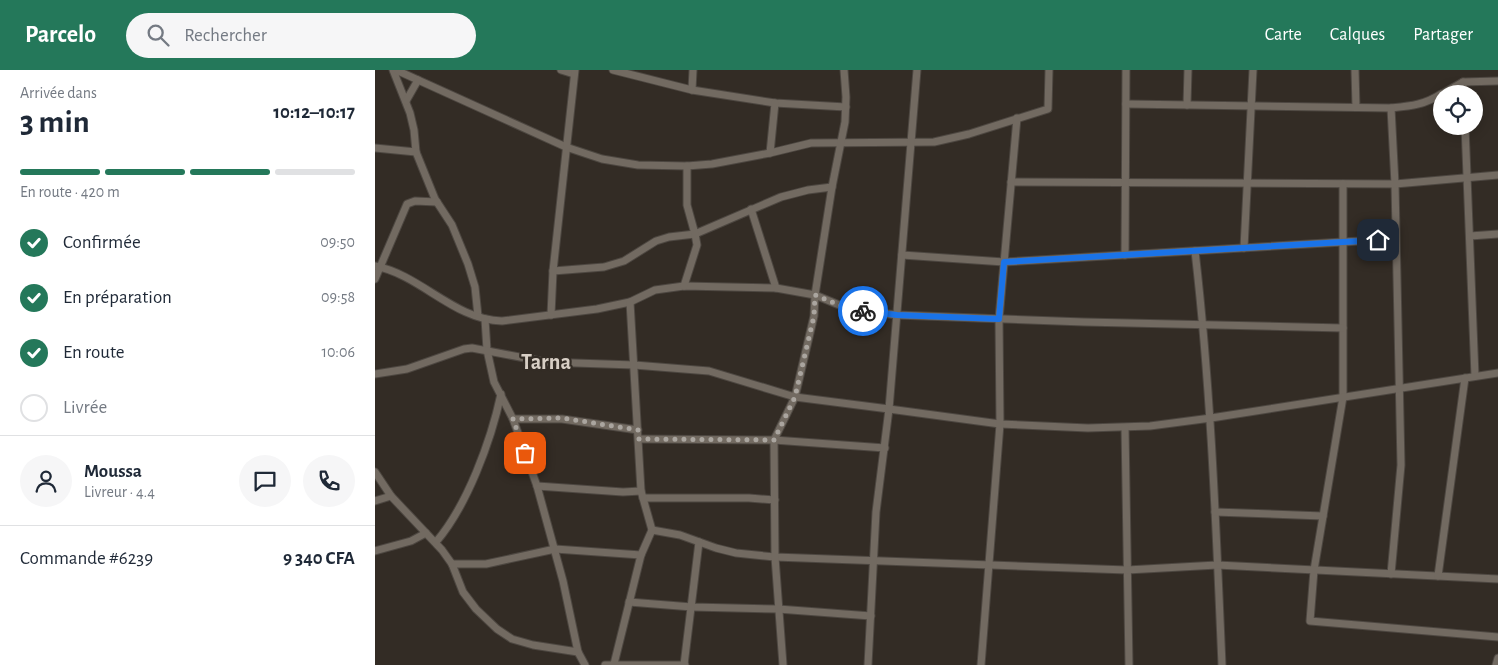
<!DOCTYPE html>
<html lang="fr">
<head>
<meta charset="utf-8">
<style>
  :root { --surface:#fff; --page:#f6f6f7; --text:#1f2937; --muted:#747a83; --line:#e0e1e3; --accent:#24785a }
  body { margin:0; font-family:"Alegreya Sans",sans-serif; background:var(--page); color:var(--text); height:100vh; display:flex; flex-direction:column; font-size:19px; white-space:nowrap }
  * { box-sizing:border-box; margin:0 }
  p { font-size:16px; color:var(--muted) }
  .icon { flex:none; width:28px; height:28px; fill:none; stroke:currentColor; stroke-width:2; stroke-linecap:round; stroke-linejoin:round }
  .map { position:relative; flex:1; overflow:hidden }
  .panel { display:flex; flex-direction:column; background:var(--surface); width:375px }
  .panel>* { flex:none }
  .controls { position:absolute; left:1058px; top:15px; display:grid; gap:10px }
  .controls a { display:grid; place-items:center; width:50px; height:50px; border-radius:50%; background:var(--surface); box-shadow:0 2px 12px #0003; font-size:25px }
  .pin { position:absolute; display:grid; place-items:center; width:42px; height:42px; color:#fff; margin:-21px; border-radius:10px; box-shadow:0 2px 8px #0006 }
  .courier { position:absolute; display:grid; place-items:center; width:50px; height:50px; margin:-25px; border:4px solid #1a73e8; border-radius:50%; background:#fff; color:#222; box-shadow:0 1px 6px #0007 }
  .headline em { font-style:normal; font-weight:700 }
  .headline div { display:flex; flex-direction:column-reverse }
  .headline { display:flex; align-items:center; justify-content:space-between; height:85px; padding:0 20px }
  h1 { font-size:32px; font-weight:700; line-height:38px }
  .bar { display:grid; grid-template-columns:repeat(4,1fr); gap:8px 5px; align-content:center; height:60px; padding:0 20px }
  .bar i { height:6px; border-radius:4px; background:var(--line) }
  .bar .on { background:var(--accent) }
  .bar p { grid-column:span 4 }
  .line { display:flex; align-items:center; gap:12px; padding:0 20px; border-top:1px solid var(--line) }
  .line div { flex:1 }
  .round { display:grid; place-items:center; flex:none; width:52px; height:52px; border-radius:26px; background:var(--page) }
  ol { padding:0 20px; list-style:none }
  li { display:flex; align-items:center; gap:15px; height:55px }
  li p { margin-inline-start:auto }
  li .icon { padding:5px; border-radius:50%; background:var(--accent); color:#fff; stroke-width:4 }
  li:last-child { color:var(--muted) }
  li i { width:28px; height:28px; border:2px solid var(--line); border-radius:50% }
  header { display:flex; align-items:center; gap:30px; box-sizing:border-box; height:70px; padding:0 25px; background:var(--accent); color:#fff }
  header strong { font-size:24px }
  nav { display:flex; gap:28px; margin-inline-start:auto; font-size:18px }
  .search { width:350px; height:45px; background:var(--page); display:flex; align-items:center; gap:12px; box-sizing:border-box; padding:0 18px; border-radius:28px; color:var(--muted); font-size:19px }
  main { display:flex; flex:1; min-height:0 }
  .map>svg:first-child { display:block }
  .lines { fill:none; stroke-linecap:round; stroke-linejoin:round }
  .minor-casing { stroke:#4d4741; stroke-width:9 }
  .minor { stroke:#726a61; stroke-width:7 }
  .done { stroke:#aaa59f; stroke-width:5; stroke-dasharray:0 9 }
  .route { stroke:#1a73e8; stroke-width:6 }
  .labels { text-anchor:middle; dominant-baseline:central; stroke-width:4.5; stroke-linejoin:round; paint-order:stroke }
  .quarter-label { font-size:22px; font-weight:bold; fill:#d8cfc5; stroke:#332c25 }
</style>
</head>
<body>
<header>
<strong>Parcelo</strong>
<div class="search"><svg class="icon" aria-label="search" viewBox="0 0 24 24"><circle cx="10" cy="10" r="6"/><path d="M15 15l6 6"/></svg>Rechercher</div>
<nav><a>Carte</a><a>Calques</a><a>Partager</a></nav>
</header>
<main>
<section class="panel">
<div class="headline"><div><h1>3 min</h1><p>Arrivée dans</p></div><em>10:12–10:17</em></div>
<div class="bar"><i class="on"></i><i class="on"></i><i class="on"></i><i></i><p>En route · 420 m</p></div>
<ol>
<li><svg class="icon" aria-label="check" viewBox="0 0 24 24"><path d="M5 12l5 5 9-10"/></svg>Confirmée<p>09:50</p></li>
<li><svg class="icon" aria-label="check" viewBox="0 0 24 24"><path d="M5 12l5 5 9-10"/></svg>En préparation<p>09:58</p></li>
<li><svg class="icon" aria-label="check" viewBox="0 0 24 24"><path d="M5 12l5 5 9-10"/></svg>En route<p>10:06</p></li>
<li><i></i>Livrée</li>
</ol>
<div class="line" style="height:90px"><a class="round"><svg class="icon" aria-label="person" viewBox="0 0 24 24"><circle cx="12" cy="8" r="4"/><path d="M4 21q1-7 8-7t8 7"/></svg></a><div><b>Moussa</b><p>Livreur · 4.4</p></div><a class="round"><svg class="icon" aria-label="chat" viewBox="0 0 24 24"><path d="M4 5h16v11H9l-5 4z"/></svg></a><a class="round"><svg class="icon" aria-label="phone" viewBox="0 0 24 24"><path d="M5 4h4l2 5-3 2q2 4 5 5l2-3 5 2v4C11 20 4 13 5 4z"/></svg></a></div>
<div class="line" style="height:65px"><div>Commande #6239</div><b>9 340 CFA</b></div>
</section>
<div class="map">
<svg width="1123" height="595" viewBox="0 0 1123 595">
  <rect width="100%" height="100%" fill="#332c25"/>
  <g class="lines">
    <defs>
      <g id="minor">
        <path d="M18 0 35 43 39 60 41 82 60 129 77 155 93 194 100 217 103 246"/>
        <path d="M21 0 191 77 227 89 263 95 312 96 337 94 395 83 436 73 559 72 594 64 673 39 674 0"/>
        <path d="M186 0 199 4"/>
        <path d="M238 0 317 20 400 33 471 37"/>
        <path d="M980 0 981 37"/>
        <path d="M1088 12V24"/>
        <path d="M317 20 318 0"/>
        <path d="M1067 24 1088 12 1123 11"/>
        <path d="M31 31 43 10"/>
        <path d="M751 34 1016 38C1036 36 1049 35 1066 24"/>
        <path d="M812 35 813 0"/>
        <path d="M1016 38 1020 114 1026 395 1016 504"/>
        <path d="M1090 56 1100 306"/>
        <path d="M0 78 41 82"/>
        <path d="M395 83 400 33"/>
        <path d="M636 112 1020 114 1123 105"/>
        <path d="M968 114V327L939 500 935 551 1123 567"/>
        <path d="M376 139 401 218"/>
        <path d="M1095 166 1123 164"/>
        <path d="M869 178 878 0"/>
        <path d="M820 181C836 319 841 457 847 595"/>
        <path d="M527 185 629 192 1020 169"/>
        <path d="M750 185 751 0"/>
        <path d="M0 196C46 205 79 250 127 251L222 239 255 232 280 220 309 216 401 218 440 225 474 239 522 245 709 252 968 258"/>
        <path d="M178 201 229 197 249 191 281 171 294 167 320 164 406 127 433 120 457 117"/>
        <path d="M0 209 32 134 40 131 62 132"/>
        <path d="M309 216 322 175 320 164 312 135V96"/>
        <path d="M176 245 178 201 200 0"/>
        <path d="M110 249 112 280 119 312 138 349 162 416 188 511 203 582 210 595"/>
        <path d="M0 304 32 299 89 279 97 278 171 292 259 295 334 301 420 327 514 339 625 354 713 358 775 356 836 348 1123 303"/>
        <path d="M138 349H187L263 360"/>
        <path d="M750 358 754 595"/>
        <path d="M264 369 399 370 510 378"/>
        <path d="M0 402 16 426 67 480 77 494 88 522 101 539 122 559 137 569 158 575 203 582"/>
        <path d="M162 416 248 422 266 421"/>
        <path d="M268 428H374L400 430"/>
        <path d="M0 431 16 426"/>
        <path d="M840 442 948 446"/>
        <path d="M277 460 305 465 341 478 361 483 400 487 752 500 842 495 1123 509"/>
        <path d="M61 472C92 436 116 371 126 324"/>
        <path d="M0 481 36 471 51 463"/>
        <path d="M77 494H111L180 479 266 485"/>
        <path d="M1063 506 1090 308"/>
        <path d="M254 532 317 537 403 539 496 546"/>
        <path d="M239 594 266 485 277 460 266 421 255 232"/>
        <path d="M230 595H310"/>
        <path d="M309 595 324 472"/>
        <path d="M408 595 400 487 399 370 420 327 439 246 440 225 457 117 470 52 471 27 469 0"/>
        <path d="M493 595 501 442 514 339 542 0"/>
        <path d="M606 595 625 354 624 249 642 48"/>
        <path d="M1121 595 1123 588"/>
      </g>
    </defs>
    <!-- minor casing -->
    <use href="#minor" class="minor-casing"/>
    <!-- minor -->
    <use href="#minor" class="minor"/>
  </g>
  <g class="lines">
    <!-- done -->
    <path class="done" d="M150 383 138 349 187 348 263 360 264 369 399 370 420 327 439 246 440 225 474 239 488 241"/>
    <!-- route -->
    <path class="route" d="M488 241 522 245 624 249 629 192 1003 170"/>
  </g>
  <g class="labels">
    <!-- quarter labels -->
    <g class="quarter-label">
      <text x="171" y="292">Tarna</text>
    </g>
  </g>
</svg>
<div class="controls">
<a><svg class="icon" aria-label="locate" viewBox="0 0 24 24"><circle cx="12" cy="12" r="6"/><path d="M12 2v4M12 18v4M2 12h4M18 12h4"/></svg></a>
</div>
<div class="pin" style="left:150px;top:383px;background:#ea580c"><svg class="icon" aria-label="bag" viewBox="0 0 24 24"><path d="M5 8h14l-1 12H6zM9 8a3 3 0 0 1 6 0"/></svg></div>
<div class="pin" style="left:1003px;top:170px;background:#1f2937"><svg class="icon" aria-label="home" viewBox="0 0 24 24"><path d="M3 11l9-7 9 7M6 9v11h12V9"/></svg></div>
<div class="courier" style="left:488px;top:241px"><svg class="icon" aria-label="bike" viewBox="0 0 24 24"><circle cx="6" cy="16" r="4"/><circle cx="18" cy="16" r="4"/><path d="M6 16l4-8h5l3 8M10 8l3 8H6M13 5h3"/></svg></div>
</div>
</main>
</body>
</html>
